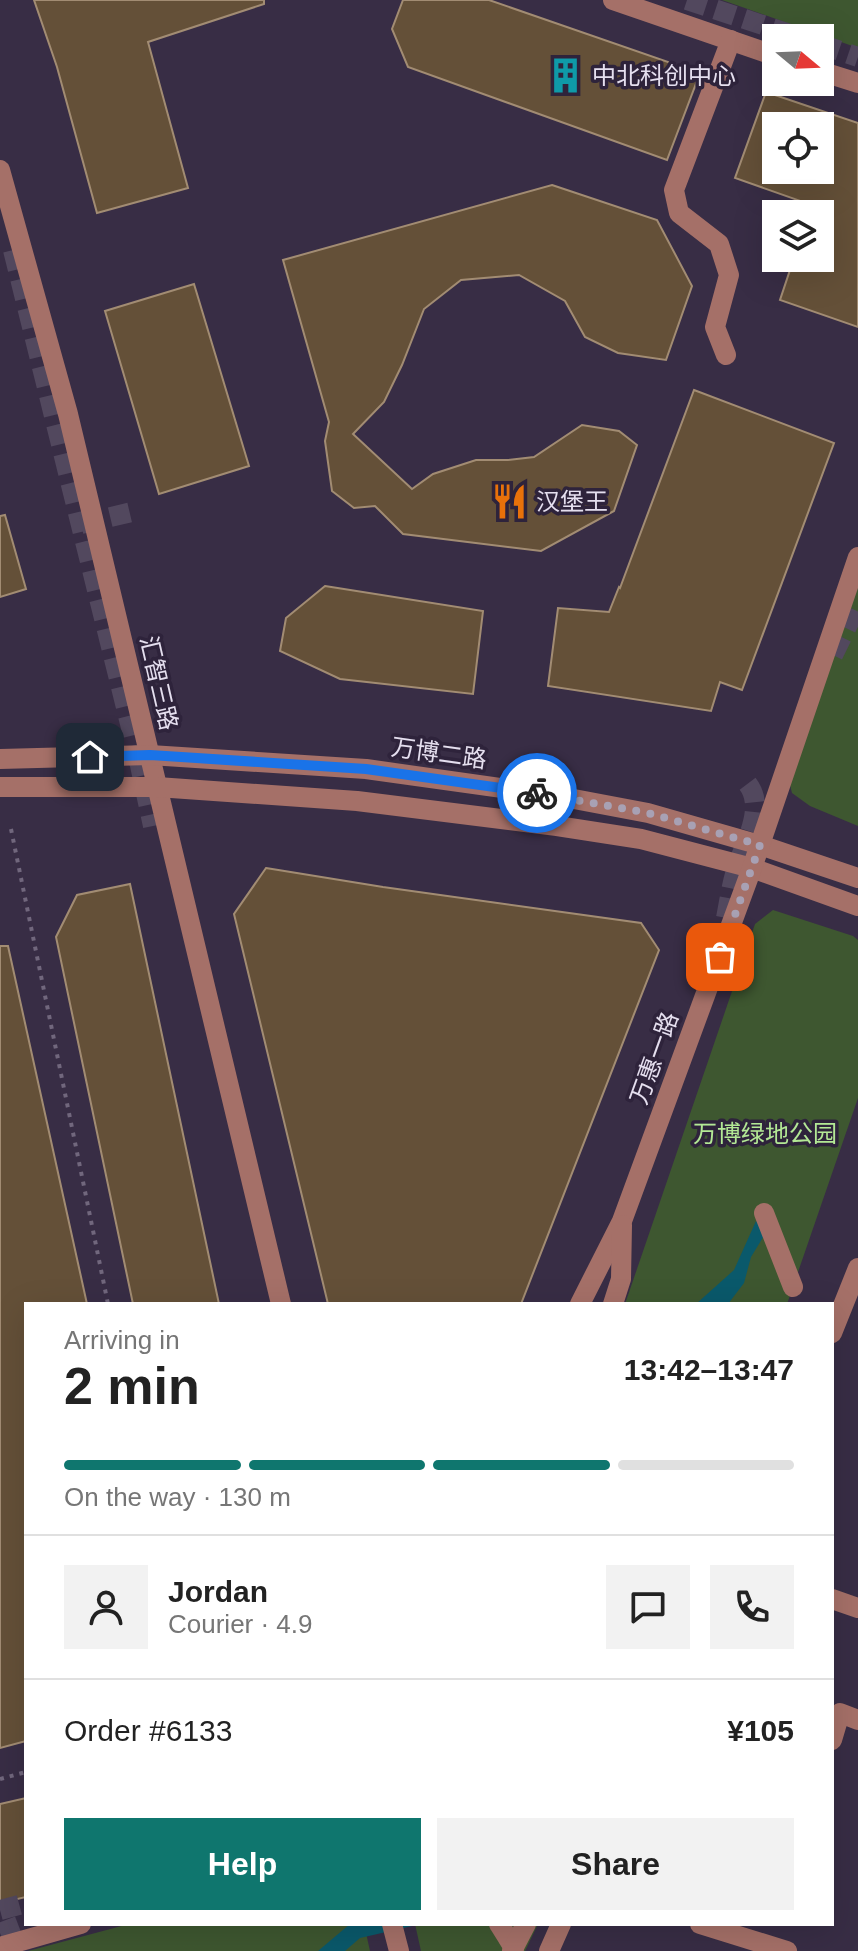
<!DOCTYPE html>
<html lang="en">
<head>
<meta charset="utf-8">
<style>
  :root { --surface:#fff; --page:#f2f2f2; --text:#222; --muted:#767676; --line:#e0e0e0; --accent:#0f766e }
  body { margin:0; font-family:Arial,"Noto Sans SC",sans-serif; background:var(--page); color:var(--text); height:100vh; display:flex; flex-direction:column; font-size:30px; white-space:nowrap }
  * { box-sizing:border-box; margin:0 }
  p { font-size:26px; color:var(--muted) }
  .icon { flex:none; width:44px; height:44px; fill:none; stroke:currentColor; stroke-width:2; stroke-linecap:round; stroke-linejoin:round }
  .map { position:relative; flex:1; overflow:hidden }
  .panel { position:absolute; left:24px; top:1302px; width:810px; height:624px; display:flex; flex-direction:column; background:var(--surface); border-radius:0px; box-shadow:0 8px 32px #0002 }
  .panel>* { flex:none }
  .needle { width:52px; rotate:109deg }
  .controls { position:absolute; left:762px; top:24px; display:grid; gap:16px }
  .controls a { display:grid; place-items:center; width:72px; height:72px; border-radius:0px; background:var(--surface); box-shadow:0 8px 32px #0002; font-size:40px }
  .pin { position:absolute; display:grid; place-items:center; width:68px; height:68px; color:#fff; margin:-34px; border-radius:16px; box-shadow:0 4px 12px #0006 }
  .courier { position:absolute; display:grid; place-items:center; width:80px; height:80px; margin:-40px; border:6px solid #1a73e8; border-radius:50%; background:#fff; color:#222; box-shadow:0 2px 10px #0007 }
  .overview em { font-style:normal; font-weight:600 }
  .overview div { display:flex; flex-direction:column-reverse }
  .overview { display:flex; align-items:center; justify-content:space-between; height:136px; padding:0 40px }
  h1 { font-size:52px; font-weight:600; line-height:60px }
  .bar { display:grid; grid-template-columns:repeat(4,1fr); gap:12px 8px; align-content:center; height:96px; padding:0 40px }
  .bar i { height:10px; border-radius:6px; background:var(--line) }
  .bar .on { background:var(--accent) }
  .bar p { grid-column:span 4 }
  .line { display:flex; align-items:center; gap:20px; padding:0 40px; border-top:2px solid var(--line) }
  .line div { flex:1 }
  .round { display:grid; place-items:center; flex:none; width:84px; height:84px; border-radius:0px; background:var(--page) }
  .primary-button { display:flex; gap:16px; margin-top:auto; padding:16px 40px }
  .primary-button a { flex:1; height:92px; border-radius:0px; background:var(--accent); color:#fff; font-size:32px; font-weight:600; line-height:92px; text-align:center }
  .primary-button a+a { background:var(--page); color:var(--text) }
  .map>svg:first-child { display:block }
  .green { fill:#3e5730 }
  .water { fill:#0a596b }
  .building { fill:#645038; stroke:#a28c73; stroke-width:2; fill-rule:evenodd }
  .lines { fill:none; stroke-linecap:round; stroke-linejoin:round }
  .minor-tunnel { stroke:#52485e; stroke-width:20; stroke-dasharray:20 10; stroke-linecap:butt }
  .path { stroke:#71677d; stroke-width:4; stroke-dasharray:4 6; stroke-linecap:butt }
  .minor { stroke:#a57068; stroke-width:20 }
  .done { stroke:#a8a1b4; stroke-width:8; stroke-dasharray:0 14.4 }
  .route { stroke:#1a73e8; stroke-width:10 }
  .labels { text-anchor:middle; dominant-baseline:central; stroke-width:7; stroke-linejoin:round; paint-order:stroke }
  .poi-label { font-size:24px; fill:#e5dfef; stroke:#2e233b; text-anchor:start }
  .street-label { font-size:24px; fill:#e5dfef; stroke:#2e233b }
  .park-label { font-size:24px; fill:#b3e895; stroke:#2e233b }
</style>
</head>
<body>
<div class="map">
<svg width="858" height="1951" viewBox="0 0 858 1951">
  <rect width="100%" height="100%" fill="#382d45"/>
  <!-- green -->
  <g class="green">
    <path d="M722 0H858V48Z"/>
    <path d="M858 586V826L810 806 792 793 788 777Z"/>
    <path d="M773 910 853 936 858 940V1098L787 1304H625L755 924Z"/>
    <path d="M129 1924H364L370 1951H28Z"/>
    <path d="M415 1924H538L525 1951H421Z"/>
  </g>
  <!-- water -->
  <g class="water">
    <path d="M756 1221 765 1234 751 1257 744 1283 728 1304H696L734 1270Z"/>
    <path d="M350 1924H421L360 1938 345 1951H318Z"/>
  </g>
  <!-- building -->
  <g class="building">
    <path d="M34 0H264V4L148 42 188 188 97 213 57 67Z"/>
    <path d="M403 0H489L700 73 667 160 408 67 392 29Z"/>
    <path d="M766 92 858 123V327L780 300 794 258H820V214H809L812 205 735 178ZM776 126H820V170H776Z"/>
    <path d="M552 185 657 220 692 286 666 360 618 353 585 337 565 301 519 275 461 280 424 309 402 365 384 402 353 434 412 489 433 474 476 460H508L534 457 582 425 619 431 637 445 614 511 541 551 403 534 375 506 354 508 332 491 325 441 329 422 283 260Z"/>
    <path d="M194 284 249 466 159 494 105 311Z"/>
    <path d="M694 390 834 443 742 690 720 682 711 711 548 686 558 608 609 612 619 587 620 588Z"/>
    <path d="M5 515 26 589 0 597V516Z"/>
    <path d="M325 586 483 611 473 694 340 679 280 651 286 618Z"/>
    <path d="M266 868 383 887 641 923 659 950 521 1304H328L234 914Z"/>
    <path d="M130 884 219 1304H133L56 937 77 895Z"/>
    <path d="M0 946H8L87 1304H26V1741L0 1748Z"/>
    <path d="M26 1798V1897L0 1903V1804Z"/>
  </g>
  <g class="lines">
    <!-- minor-tunnel -->
    <g class="minor-tunnel">
      <path d="M687 0 802 38"/>
      <path d="M820 44 858 57"/>
      <path d="M13 250 138 756 124 757"/>
      <path d="M81 524 132 512"/>
      <path d="M833 655 858 604"/>
      <path d="M138 756 153 826"/>
      <path d="M726 918C729 903 731 888 735 874 742 846 768 809 747 783"/>
      <path d="M0 1910 26 1903"/>
      <path d="M0 1933 26 1923"/>
    </g>
    <!-- path -->
    <g class="path">
      <path d="M11 829 108 1304"/>
      <path d="M0 1779 26 1772"/>
    </g>
    <!-- minor -->
    <g class="minor">
      <path d="M613 0 776 56"/>
      <path d="M820 71 858 83"/>
      <path d="M0 170 68 414 281 1304"/>
      <path d="M726 355 715 327 729 275 719 244 679 213 674 190 731 40"/>
      <path d="M0 759 150 755 366 769 558 796 648 813 760 845 858 878"/>
      <path d="M0 787H157L357 801 557 826 641 839 752 868 858 906"/>
      <path d="M764 1213 793 1287"/>
      <path d="M580 1304 622 1221 752 868 858 557"/>
      <path d="M613 1304 621 1279 622 1225"/>
      <path d="M832 1333 858 1268"/>
      <path d="M832 1599 858 1608"/>
      <path d="M832 1740 840 1713 858 1720"/>
      <path d="M392 1924 399 1951"/>
      <path d="M499 1924 514 1948"/>
      <path d="M700 1924 787 1951"/>
      <path d="M0 1947 81 1924"/>
      <path d="M512 1951 526 1924"/>
      <path d="M549 1951 561 1924"/>
    </g>
  </g>
  <g class="lines">
    <!-- done -->
    <path class="done" d="M537 793 648 813 760 845 720 957"/>
    <!-- route -->
    <path class="route" d="M90 757 150 755 366 769 537 793"/>
  </g>
  <!-- icons -->
  <defs>
    <symbol id="building-bare" viewBox="-9 -9 18 18"><path d="M-4-6H4V6H1V3H-1V6H-4ZM-2.5-4.3h1.7v1.8h-1.7ZM.8-4.3h1.7v1.8H.8ZM-2.5-1h1.7V.8h-1.7ZM.8-1h1.7V.8H.8Z" fill="#0f9aa8" stroke="#2e233b" stroke-width="2.5" paint-order="stroke"/></symbol>
    <symbol id="restaurant-bare" viewBox="-9 -9 18 18"><path d="M-5-6h1v4h1v-4h1v4h1v-4h1v5L-1.5 .5V6h-2V.5L-5-1ZM5-6V6H3V1.5H1.5Q1.5-4 5-6Z" fill="#e8710a" stroke="#2e233b" stroke-width="2.5" paint-order="stroke"/></symbol>
  </defs>
  <g fill-rule="evenodd">
    <use href="#building-bare" x="540" y="50" width="51" height="51"/>
    <use href="#restaurant-bare" x="484" y="476" width="51" height="51"/>
  </g>
  <g class="labels">
    <!-- poi labels -->
    <g class="poi-label">
      <text x="592" y="75">中北科创中心</text>
      <text x="536" y="501">汉堡王</text>
    </g>
    <!-- street labels -->
    <g class="street-label">
      <text transform="translate(159 683) rotate(77)">汇智三路</text>
      <text transform="translate(439 753) rotate(8)">万博二路</text>
      <text transform="translate(654 1058) rotate(-70)">万惠一路</text>
    </g>
    <!-- park labels -->
    <g class="park-label">
      <text x="765" y="1133">万博绿地公园</text>
    </g>
  </g>
</svg>
<div class="controls">
<a><svg class="needle" viewBox="-14 -14 28 28"><path d="M0-13l5 13h-10z" fill="#e53935"/><path d="M0 13l5-13h-10z" fill="#767676"/></svg></a>
<a><svg class="icon" aria-label="locate" viewBox="0 0 24 24"><circle cx="12" cy="12" r="6"/><path d="M12 2v4M12 18v4M2 12h4M18 12h4"/></svg></a>
<a><svg class="icon" aria-label="layers" viewBox="0 0 24 24"><path d="M12 4l9 5-9 5-9-5zM3 14l9 5 9-5"/></svg></a>
</div>
<div class="pin" style="left:720px;top:957px;background:#ea580c"><svg class="icon" aria-label="bag" viewBox="0 0 24 24"><path d="M5 8h14l-1 12H6zM9 8a3 3 0 0 1 6 0"/></svg></div>
<div class="pin" style="left:90px;top:757px;background:#1f2937"><svg class="icon" aria-label="home" viewBox="0 0 24 24"><path d="M3 11l9-7 9 7M6 9v11h12V9"/></svg></div>
<div class="courier" style="left:537px;top:793px"><svg class="icon" aria-label="bike" viewBox="0 0 24 24"><circle cx="6" cy="16" r="4"/><circle cx="18" cy="16" r="4"/><path d="M6 16l4-8h5l3 8M10 8l3 8H6M13 5h3"/></svg></div>
<section class="panel">
<div class="overview"><div><h1>2 min</h1><p>Arriving in</p></div><em>13:42–13:47</em></div>
<div class="bar"><i class="on"></i><i class="on"></i><i class="on"></i><i></i><p>On the way · 130 m</p></div>
<div class="line" style="height:144px"><a class="round"><svg class="icon" aria-label="person" viewBox="0 0 24 24"><circle cx="12" cy="8" r="4"/><path d="M4 21q1-7 8-7t8 7"/></svg></a><div><b>Jordan</b><p>Courier · 4.9</p></div><a class="round"><svg class="icon" aria-label="chat" viewBox="0 0 24 24"><path d="M4 5h16v11H9l-5 4z"/></svg></a><a class="round"><svg class="icon" aria-label="phone" viewBox="0 0 24 24"><path d="M5 4h4l2 5-3 2q2 4 5 5l2-3 5 2v4C11 20 4 13 5 4z"/></svg></a></div>
<div class="line" style="height:104px"><div>Order #6133</div><b>¥105</b></div>
<div class="primary-button"><a>Help</a><a>Share</a></div>
</section>
</div>
</body>
</html>
